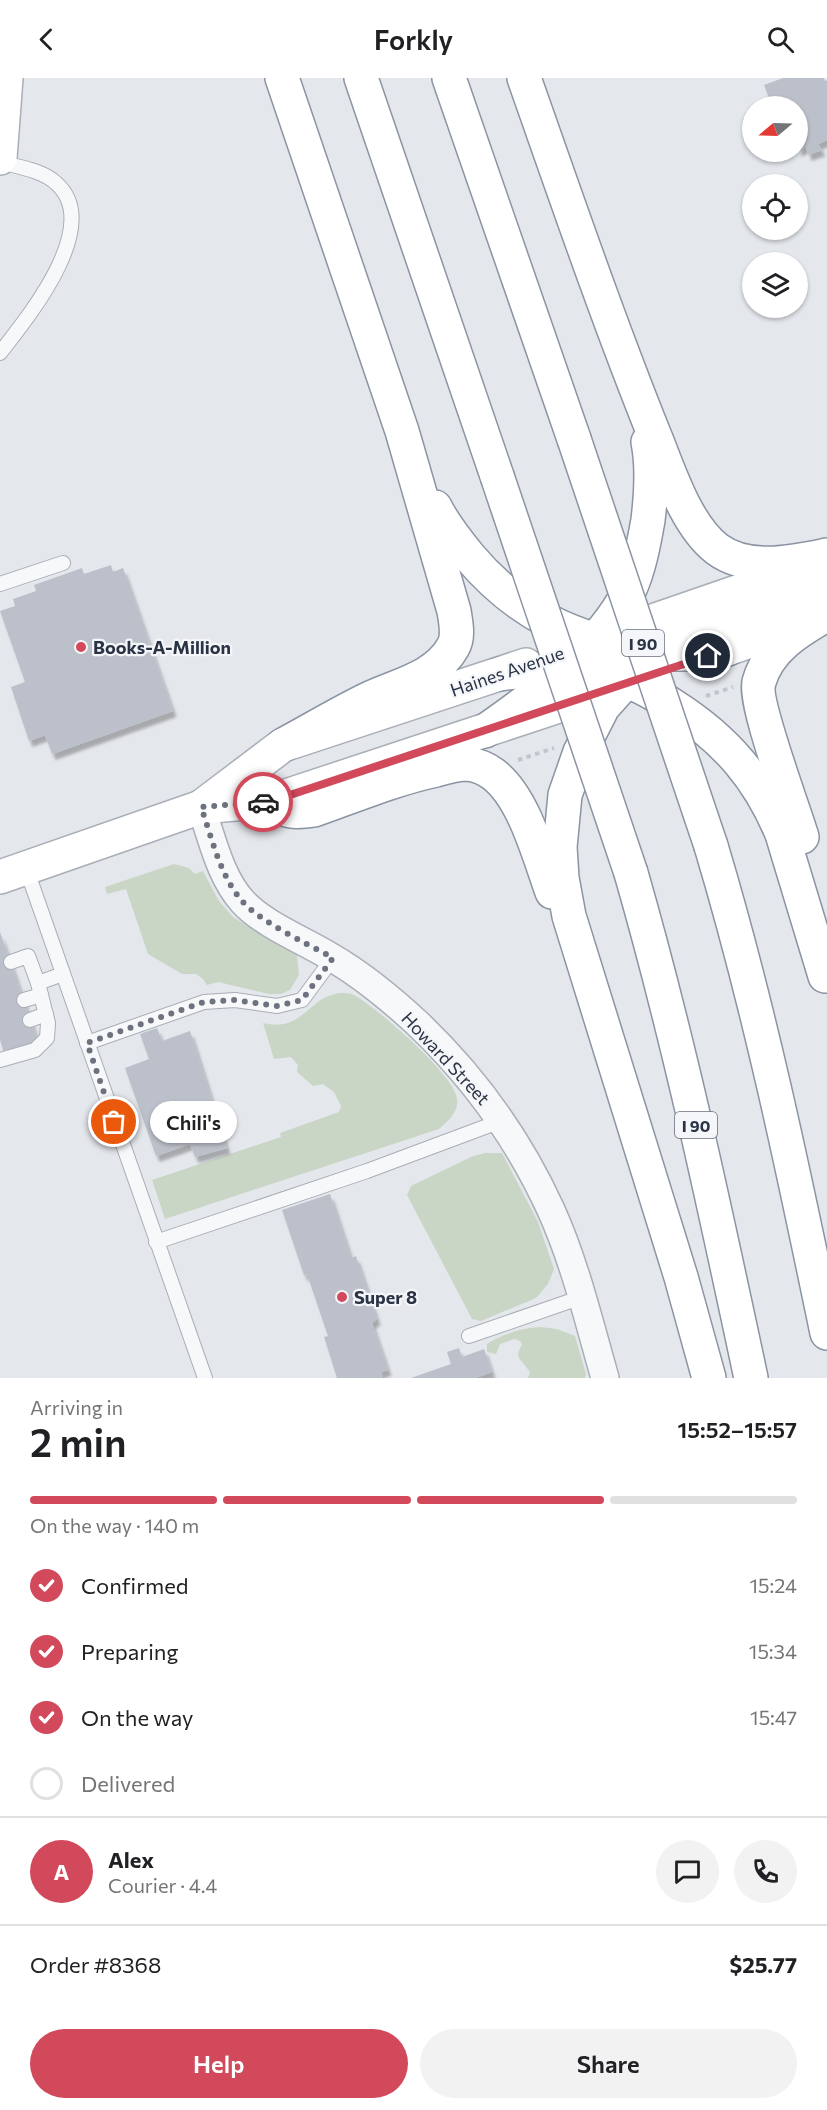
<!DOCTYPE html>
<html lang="en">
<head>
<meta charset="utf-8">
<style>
  :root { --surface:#fff; --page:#f2f2f2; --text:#202124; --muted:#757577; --line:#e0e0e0; --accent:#d1495b }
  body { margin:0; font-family:Commissioner,sans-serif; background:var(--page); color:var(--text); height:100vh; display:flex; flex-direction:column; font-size:22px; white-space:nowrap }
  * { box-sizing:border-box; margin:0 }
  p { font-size:20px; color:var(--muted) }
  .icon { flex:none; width:33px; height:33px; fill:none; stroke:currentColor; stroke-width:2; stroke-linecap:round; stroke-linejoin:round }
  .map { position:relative; height:1300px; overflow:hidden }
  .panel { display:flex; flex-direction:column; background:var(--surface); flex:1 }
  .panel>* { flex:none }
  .needle { width:39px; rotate:251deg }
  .buttons { position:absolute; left:742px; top:18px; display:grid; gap:12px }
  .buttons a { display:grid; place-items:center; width:66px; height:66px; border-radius:50%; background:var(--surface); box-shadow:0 2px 4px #0004; font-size:30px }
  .pin { position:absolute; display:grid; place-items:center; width:51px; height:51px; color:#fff; margin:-26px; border:3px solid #fff; border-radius:50%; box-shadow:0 2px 6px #0007 }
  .courier { position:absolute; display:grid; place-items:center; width:60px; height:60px; margin:-30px; border:4px solid #d1495b; border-radius:50%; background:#fff; color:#222; box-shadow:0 2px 8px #0007 }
  .bubble { position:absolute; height:42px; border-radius:21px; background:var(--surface); box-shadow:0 2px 4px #0004; font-size:20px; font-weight:600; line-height:42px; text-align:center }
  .head em { font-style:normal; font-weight:600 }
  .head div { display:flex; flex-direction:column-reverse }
  .head { display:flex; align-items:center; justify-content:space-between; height:102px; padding:0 30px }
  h1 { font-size:39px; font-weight:600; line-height:45px }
  .bar { display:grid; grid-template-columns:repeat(4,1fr); gap:9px 6px; align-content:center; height:72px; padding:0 30px }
  .bar i { height:8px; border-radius:4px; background:var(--line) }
  .bar .active { background:var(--accent) }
  .bar p { grid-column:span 4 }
  .line { display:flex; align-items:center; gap:15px; padding:0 30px; border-top:2px solid var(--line) }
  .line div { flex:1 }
  .round { display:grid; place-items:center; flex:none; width:63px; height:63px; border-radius:32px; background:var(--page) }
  ol { padding:0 30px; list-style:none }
  li { display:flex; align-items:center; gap:18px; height:66px }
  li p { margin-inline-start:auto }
  li .icon { padding:6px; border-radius:50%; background:var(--accent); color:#fff; stroke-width:4 }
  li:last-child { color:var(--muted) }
  li i { width:33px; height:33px; border:3px solid var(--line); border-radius:50% }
  .button { display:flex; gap:12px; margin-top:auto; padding:12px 30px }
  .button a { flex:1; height:69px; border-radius:36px; background:var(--accent); color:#fff; font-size:24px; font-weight:600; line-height:69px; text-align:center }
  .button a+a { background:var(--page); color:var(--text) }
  header { display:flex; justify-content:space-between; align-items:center; height:78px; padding:0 30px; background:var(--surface); font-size:27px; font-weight:600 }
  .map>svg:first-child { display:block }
  .green { fill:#c9d6c5 }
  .building { fill:#bbc0ca; filter:url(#shadow) }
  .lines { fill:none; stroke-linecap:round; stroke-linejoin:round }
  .lane-casing { stroke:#a9aeb7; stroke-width:16 }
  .street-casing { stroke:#a9aeb7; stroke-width:30 }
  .secondary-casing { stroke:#a9aeb7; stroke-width:36 }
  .highway-casing { stroke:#8b94a3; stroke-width:36 }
  .path { stroke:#c2c5cb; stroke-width:4; stroke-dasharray:4.5 4.5; stroke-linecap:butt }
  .lane { stroke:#f7f8fa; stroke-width:14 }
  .street { stroke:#f7f8fa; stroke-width:27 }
  .secondary { stroke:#fff; stroke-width:33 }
  .highway { stroke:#fff; stroke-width:33 }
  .highway-bridge-casing { stroke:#8b94a3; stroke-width:36; stroke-linecap:butt }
  .highway-bridge { stroke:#fff; stroke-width:33 }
  .done { stroke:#6c737f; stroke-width:6; stroke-dasharray:0 10.8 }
  .route { stroke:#d1495b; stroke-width:8 }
  .poi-dot { fill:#d1495b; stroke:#f4f6f9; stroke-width:2 }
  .labels { text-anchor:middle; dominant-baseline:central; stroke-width:4.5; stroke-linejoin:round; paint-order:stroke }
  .shield { fill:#f4f6f9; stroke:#676e7b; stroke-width:1.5 }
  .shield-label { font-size:16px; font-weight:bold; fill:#2b3445 }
  .poi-label { font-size:18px; font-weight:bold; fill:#2b3445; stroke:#f4f6f9; text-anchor:start }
  .street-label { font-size:18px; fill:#2b3445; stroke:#f4f6f9 }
</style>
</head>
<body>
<header><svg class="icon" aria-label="back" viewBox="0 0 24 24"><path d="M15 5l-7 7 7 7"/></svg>Forkly<svg class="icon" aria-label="search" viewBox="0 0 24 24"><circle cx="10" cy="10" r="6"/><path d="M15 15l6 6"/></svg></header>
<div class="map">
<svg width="827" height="1300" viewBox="0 0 827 1300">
  <defs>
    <filter id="shadow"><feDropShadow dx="3.5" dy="6" stdDeviation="1.5" flood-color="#0004"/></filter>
  </defs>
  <rect width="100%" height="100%" fill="#e4e7ec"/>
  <!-- green -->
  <g class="green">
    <path d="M174 786 189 790 195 796 203 793 219 823 233 839 297 877 299 897 290 912 281 916H269L218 904 207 907 203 901 196 896H182L148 876 126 811 107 816 105 809Z"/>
    <path d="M340 915C345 915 350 915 354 917 376 929 455 997 457 1021 459 1034 448 1043 439 1051L165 1141 152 1102 281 1059 280 1055 339 1034 341 1028 334 1014 323 1006 313 1008 297 994 298 987 291 979 274 981 263 945C293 952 301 936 322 921 327 918 334 916 340 915Z"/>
    <path d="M485 1075H502L538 1144 554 1191 548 1206 536 1220 481 1243 472 1241 407 1117 411 1108 471 1079Z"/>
    <path d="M540 1249 557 1251 575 1258 586 1296 585 1300H528L530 1294 519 1280 518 1275 522 1266 520 1263 514 1261 500 1266 496 1276 487 1274V1266C501 1256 523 1250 540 1249Z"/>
  </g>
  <!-- building -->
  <g class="building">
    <path d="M783 0H824L825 3 827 2V62L818 66 822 72 808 77 806 69 798 73V28H772L764 7Z"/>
    <path d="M111 487 113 494 123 490 173 633 52 676 45 657 29 663 11 609 25 604 0 533 15 528 13 521 36 513 34 507 82 490 84 496Z"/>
    <path d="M0 854 38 963 4 975 0 962Z"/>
    <path d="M157 950 162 963 190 953 227 1070 195 1079 190 1066 156 1078 125 990 149 981 140 956Z"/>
    <path d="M330 1116 351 1180 356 1178 377 1241 372 1245 388 1292 381 1294 383 1300H337L324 1259 328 1258 307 1196 304 1197 282 1132Z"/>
    <path d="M459 1270 462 1279 484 1271 492 1294 475 1300H411L451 1286 447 1274Z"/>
  </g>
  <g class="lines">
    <defs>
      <g id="lane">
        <path d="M0 84C18 89 42 92 56 105 104 147 28 239 0 275"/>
        <path d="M0 506 63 485"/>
        <path d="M26 790 205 1300"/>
        <path d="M11 884 28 878 38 905"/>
        <path d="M24 922 41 917"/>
        <path d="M30 942 46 936"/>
        <path d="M87 965 204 924 235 922 277 928 302 922 333 880"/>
        <path d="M0 982 35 972 47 960 48 945 38 905 63 896"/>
        <path d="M156 1164 367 1093 501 1043"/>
        <path d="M469 1258 582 1219"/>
      </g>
      <path id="street" d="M201 729C212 760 220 799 243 824 263 846 305 863 331 879 362 897 391 921 417 945 473 998 519 1062 551 1132 575 1185 589 1244 605 1300"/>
      <g id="secondary">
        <path d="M0 80 6 0"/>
        <path d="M612 557 815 487"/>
        <path d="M701 580 811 542"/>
        <path d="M201 729 283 667 526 587"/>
        <path d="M0 799 201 729 271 723 601 614"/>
      </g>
      <g id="highway">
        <path d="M282 0 402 353 454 533C456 545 459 559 453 569 436 600 397 607 368 621 339 635 311 652 283 667"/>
        <path d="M361 0 497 398"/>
        <path d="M449 0 574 361"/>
        <path d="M524 0C566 119 607 239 654 356 669 392 685 446 717 471 748 494 792 484 827 477"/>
        <path d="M435 429C444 447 456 462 469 478 516 534 573 563 646 572 658 573 671 577 682 576 698 576 713 573 728 571"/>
        <path d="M500 596C531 592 564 587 596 593 625 599 651 613 675 629 726 662 759 700 782 756L825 898"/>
        <path d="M485 653C538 616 599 571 629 513 639 492 644 465 648 442 651 417 653 389 648 364"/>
        <path d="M271 723C287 735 294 735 314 732 354 718 394 701 436 692 446 689 458 686 468 686 477 687 485 690 493 696 524 719 539 778 552 814"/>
        <path d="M802 759C794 732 753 623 759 604 768 571 798 553 826 537"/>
        <path d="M711 768C759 928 793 1091 827 1255"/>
        <path d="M631 795C679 962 715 1131 751 1300"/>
        <path d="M709 1300 681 1199 569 838 562 800 560 769 565 717 580 674 603 629 636 592 677 560 718 543 827 506"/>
      </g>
    </defs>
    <!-- lane casing -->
    <use href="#lane" class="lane-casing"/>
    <!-- street casing -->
    <use href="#street" class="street-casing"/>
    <!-- secondary casing -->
    <use href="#secondary" class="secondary-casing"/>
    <!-- highway casing -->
    <use href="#highway" class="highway-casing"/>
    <!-- path -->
    <g class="path">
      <path d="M706 618 733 609"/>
      <path d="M518 682 554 670"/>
    </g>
    <!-- lane -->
    <use href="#lane" class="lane"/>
    <!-- street -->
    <use href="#street" class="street"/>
    <!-- secondary -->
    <use href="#secondary" class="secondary"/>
    <!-- highway -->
    <use href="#highway" class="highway"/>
    <defs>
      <g id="highway-bridge">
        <path d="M574 361 711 768"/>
        <path d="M497 398 631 795"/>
      </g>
    </defs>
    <!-- highway-bridge casing -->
    <use href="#highway-bridge" class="highway-bridge-casing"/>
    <!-- highway-bridge -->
    <use href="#highway-bridge" class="highway-bridge"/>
  </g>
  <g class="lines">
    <!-- done -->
    <path class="done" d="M114 1044 87 965 204 924 235 922 277 928 302 922 333 880C308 866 260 844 242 823 220 798 212 760 201 729L263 724"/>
    <!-- route -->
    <path class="route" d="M263 724 272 723 708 578"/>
  </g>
  <!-- markers -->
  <g class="poi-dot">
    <circle cx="81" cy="569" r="6"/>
    <circle cx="342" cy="1219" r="6"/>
  </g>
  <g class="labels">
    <!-- shield labels -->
    <g class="shield">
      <rect x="622" y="552" width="42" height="26" rx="4.5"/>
      <rect x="675" y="1034" width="42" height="26" rx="4.5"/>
    </g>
    <g class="shield-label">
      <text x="643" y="565">I 90</text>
      <text x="696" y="1047">I 90</text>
    </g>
    <!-- poi labels -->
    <g class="poi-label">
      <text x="93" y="569">Books-A-Million</text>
      <text x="354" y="1219">Super 8</text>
    </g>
    <!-- street labels -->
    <g class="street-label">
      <text transform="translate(507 593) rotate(-19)">Haines Avenue</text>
      <text transform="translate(446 980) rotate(47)">Howard Street</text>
    </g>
  </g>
</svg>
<div class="buttons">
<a><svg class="needle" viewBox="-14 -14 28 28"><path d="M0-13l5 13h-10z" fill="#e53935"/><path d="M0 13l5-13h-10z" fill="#757577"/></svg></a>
<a><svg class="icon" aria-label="locate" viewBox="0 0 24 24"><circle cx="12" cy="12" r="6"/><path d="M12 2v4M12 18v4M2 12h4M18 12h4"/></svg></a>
<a><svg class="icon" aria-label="layers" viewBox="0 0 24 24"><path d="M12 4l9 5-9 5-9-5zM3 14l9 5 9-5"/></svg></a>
</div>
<div class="pin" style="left:114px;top:1044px;background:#ea580c"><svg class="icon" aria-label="bag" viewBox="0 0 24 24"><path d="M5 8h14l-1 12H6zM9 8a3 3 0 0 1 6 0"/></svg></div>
<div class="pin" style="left:708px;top:578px;background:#1f2937"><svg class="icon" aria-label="home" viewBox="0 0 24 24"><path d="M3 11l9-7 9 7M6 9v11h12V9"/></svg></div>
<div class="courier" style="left:263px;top:724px"><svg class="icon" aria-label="car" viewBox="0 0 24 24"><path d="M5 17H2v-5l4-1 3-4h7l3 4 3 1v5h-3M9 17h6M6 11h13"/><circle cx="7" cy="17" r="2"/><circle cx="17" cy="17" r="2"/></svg></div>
<div class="bubble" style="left:150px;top:1023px;width:87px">Chili's</div>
</div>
<section class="panel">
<div class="head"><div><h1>2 min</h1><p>Arriving in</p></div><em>15:52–15:57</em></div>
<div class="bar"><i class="active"></i><i class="active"></i><i class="active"></i><i></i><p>On the way · 140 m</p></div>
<ol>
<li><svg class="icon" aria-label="check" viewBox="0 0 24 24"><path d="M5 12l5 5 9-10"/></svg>Confirmed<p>15:24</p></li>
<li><svg class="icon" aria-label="check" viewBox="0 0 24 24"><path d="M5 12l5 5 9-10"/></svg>Preparing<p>15:34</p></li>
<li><svg class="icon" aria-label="check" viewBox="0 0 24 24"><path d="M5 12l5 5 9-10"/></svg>On the way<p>15:47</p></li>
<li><i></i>Delivered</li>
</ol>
<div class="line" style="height:108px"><b class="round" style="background:var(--accent);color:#fff">A</b><div><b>Alex</b><p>Courier · 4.4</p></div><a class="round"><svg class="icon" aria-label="chat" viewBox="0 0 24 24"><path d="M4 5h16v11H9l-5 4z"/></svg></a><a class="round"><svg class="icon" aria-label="phone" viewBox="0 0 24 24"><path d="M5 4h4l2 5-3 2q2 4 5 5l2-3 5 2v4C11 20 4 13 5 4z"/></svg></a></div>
<div class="line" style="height:78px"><div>Order #8368</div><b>$25.77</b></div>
<div class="button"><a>Help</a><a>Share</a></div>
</section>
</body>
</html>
